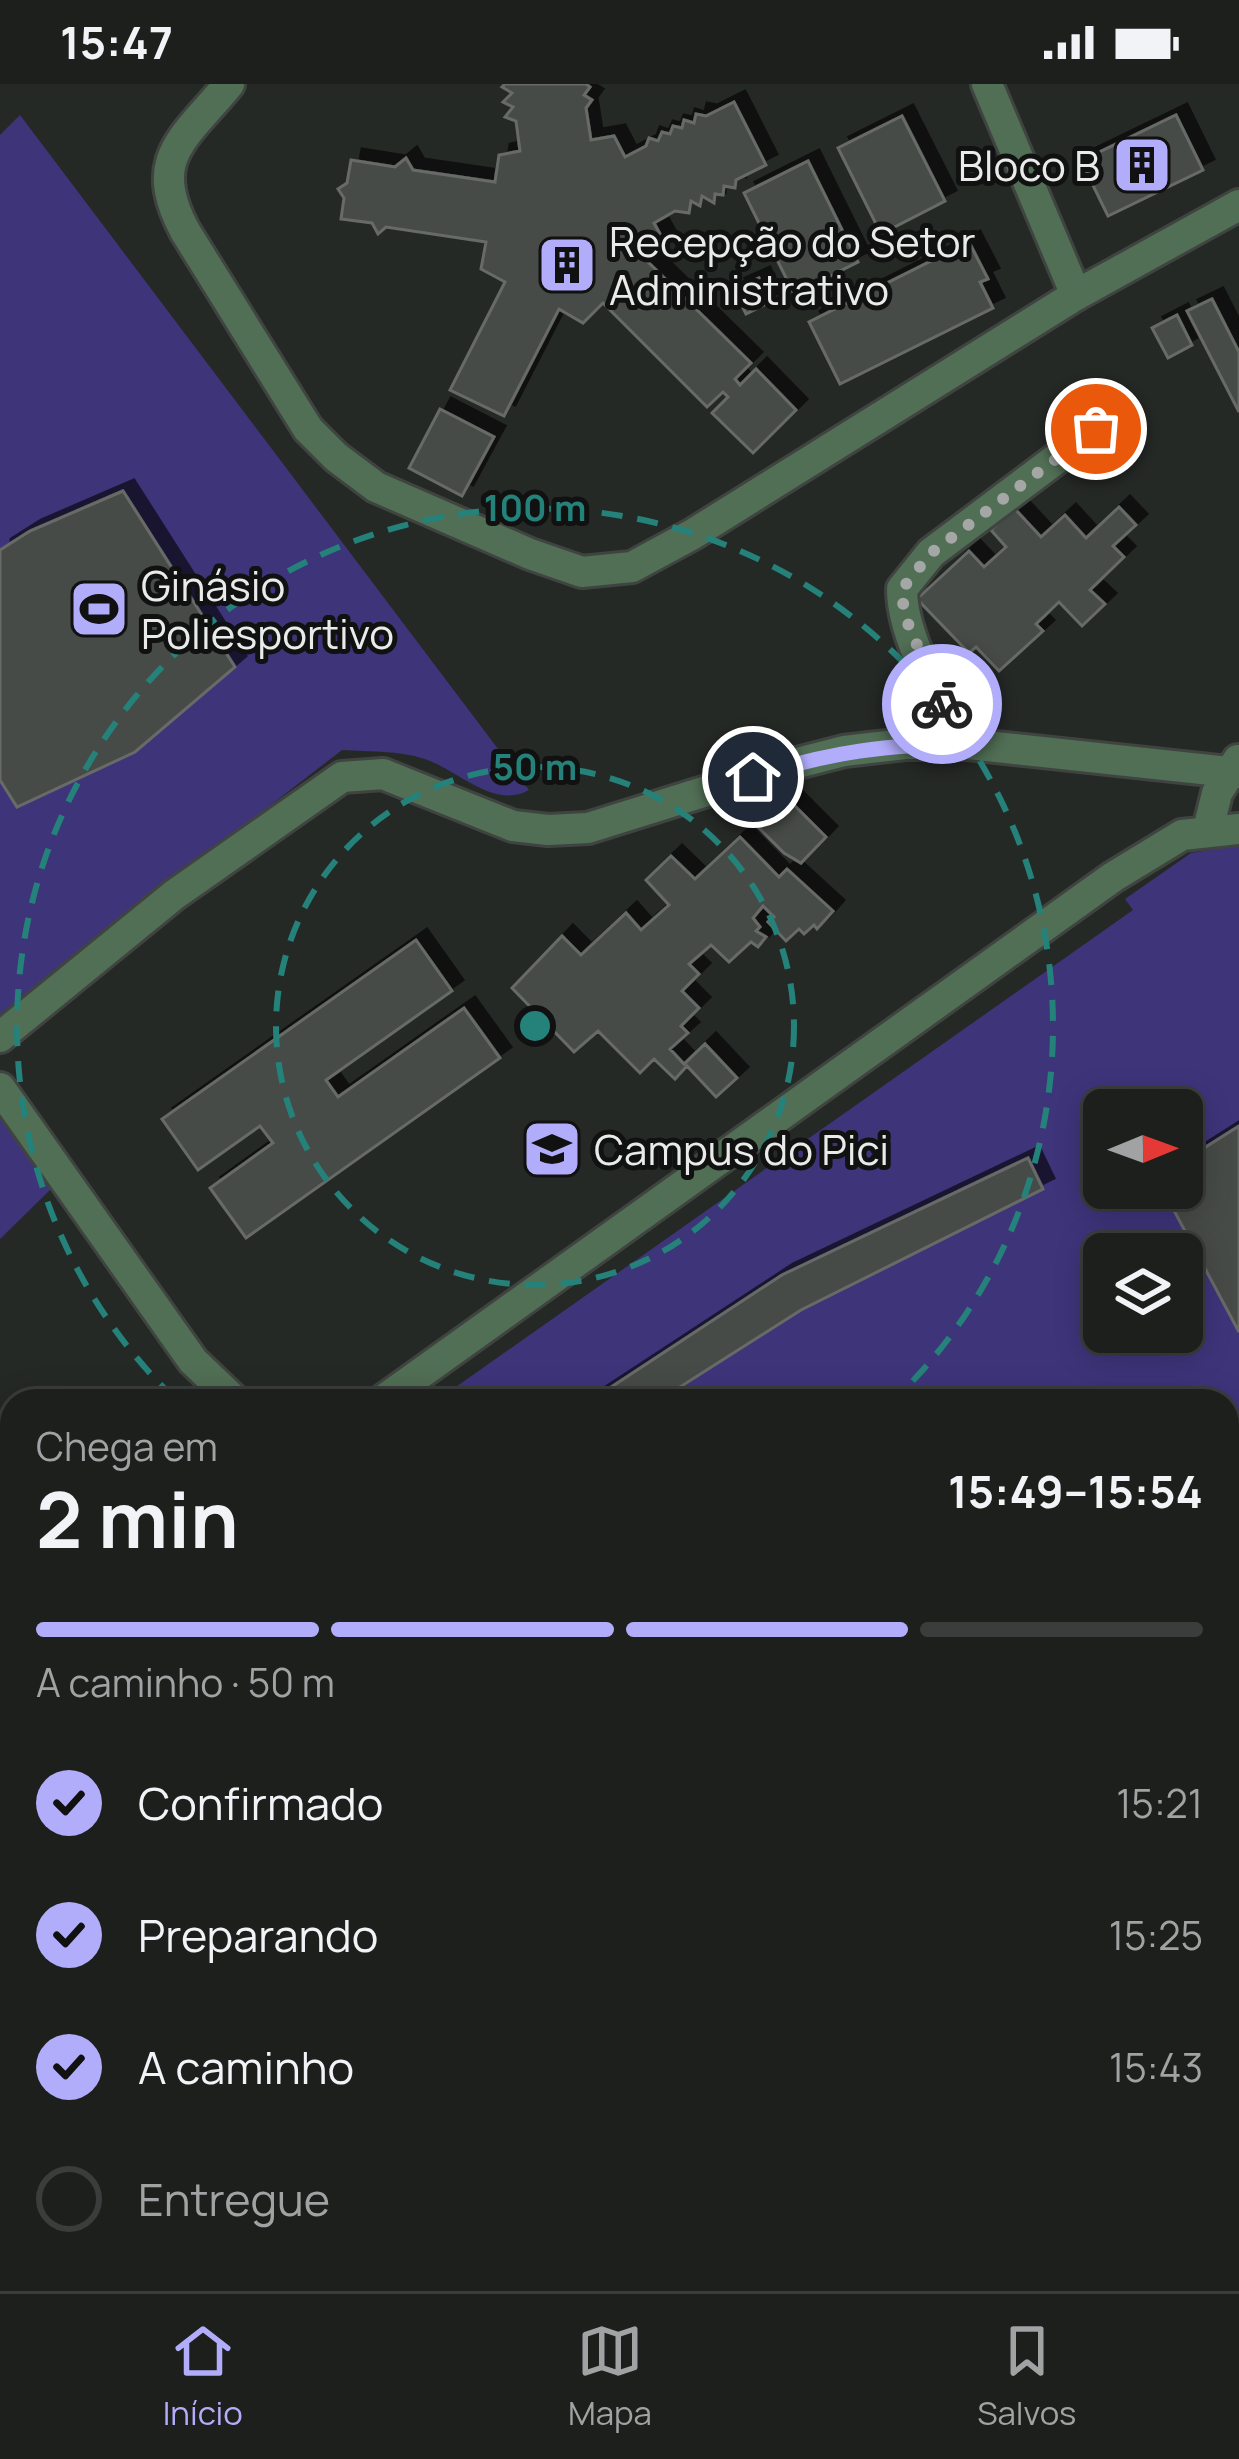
<!DOCTYPE html>
<html lang="pt">
<head>
<meta charset="utf-8">
<style>
  :root { --surface:#1c1f1c; --page:#292c29; --text:#f1f3f6; --muted:#a0a2a3; --line:#3a3d3b; --accent:#b2adfa }
  body { margin:0; font-family:Manrope,sans-serif; background:var(--page); color:var(--text); height:100vh; display:flex; flex-direction:column; font-size:45px; white-space:nowrap }
  * { box-sizing:border-box; margin:0 }
  p { font-size:39px; color:var(--muted) }
  .icon { flex:none; width:66px; height:66px; fill:none; stroke:currentColor; stroke-width:2; stroke-linecap:round; stroke-linejoin:round }
  .map { position:relative; flex:1; overflow:hidden }
  .side { position:absolute; left:0px; top:1305px; width:1239px; height:903px; display:flex; flex-direction:column; background:var(--surface); border-radius:36px 36px 0 0; box-shadow:0 6px 30px #0003,0 0 0 3px var(--line) }
  .side>* { flex:none }
  .needle { width:78px; rotate:89deg }
  .tools { position:absolute; left:1083px; top:1005px; display:grid; gap:24px }
  .tools a { display:grid; place-items:center; width:120px; height:120px; border-radius:18px; background:var(--surface); box-shadow:0 6px 30px #0003,0 0 0 3px var(--line); font-size:60px }
  .pin { position:absolute; display:grid; place-items:center; width:102px; height:102px; color:#fff; margin:-51px; border:6px solid #fff; border-radius:50%; box-shadow:0 3px 12px #0007 }
  .courier { position:absolute; display:grid; place-items:center; width:120px; height:120px; margin:-60px; border:9px solid #b2adfa; border-radius:50%; background:#fff; color:#222; box-shadow:0 3px 15px #0007 }
  .summary em { font-style:normal; font-weight:700 }
  .summary div { display:flex; flex-direction:column-reverse }
  .summary { display:flex; align-items:center; justify-content:space-between; height:204px; padding:0 36px }
  h1 { font-size:78px; font-weight:700; line-height:90px }
  .bar { display:grid; grid-template-columns:repeat(4,1fr); gap:18px 12px; align-content:center; height:144px; padding:0 36px }
  .bar i { height:15px; border-radius:9px; background:var(--line) }
  .bar .selected { background:var(--accent) }
  .bar p { grid-column:span 4 }
  ol { padding:0 36px; list-style:none }
  li { display:flex; align-items:center; gap:36px; height:132px }
  li p { margin-inline-start:auto }
  li .icon { padding:12px; border-radius:50%; background:var(--accent); color:#111; stroke-width:4 }
  li:last-child { color:var(--muted) }
  li i { width:66px; height:66px; border:6px solid var(--line); border-radius:50% }
  .status { display:flex; justify-content:space-between; align-items:center; height:84px; padding:0 60px; background:var(--surface); direction:ltr }
  .status svg { height:33px; fill:currentColor }
  .tabs { display:flex; justify-content:space-around; align-items:center; height:168px; border-top:3px solid var(--line); background:var(--surface); font-size:33px; color:var(--muted) }
  .tabs a { display:grid; justify-items:center; gap:6px }
  .tabs .selected { color:var(--accent) }
  .map>svg:first-child { display:block }
  .green { fill:#3e347a; fill-rule:evenodd }
  .building { fill:#464b47; stroke:#676b67; stroke-width:3; filter:url(#shadow) }
  .lines { fill:none; stroke-linecap:round; stroke-linejoin:round }
  .minor-casing { stroke:#404441; stroke-width:36 }
  .minor { stroke:#516f55; stroke-width:30 }
  .done { stroke:#a4a7a5; stroke-width:12; stroke-dasharray:0 21.6 }
  .route { stroke:#b2adfa; stroke-width:15 }
  .ring { fill:none; stroke:#25827a; stroke-width:6; stroke-dasharray:21 15 }
  .labels { text-anchor:middle; dominant-baseline:central; stroke-width:10; stroke-linejoin:round; paint-order:stroke }
  .poi-label { font-size:42px; fill:#e8ebe9; stroke:#101110; text-anchor:start }
  .centre { fill:#25827a; stroke:#101110; stroke-width:6 }
  .ring-label { font-size:36px; text-anchor:middle; font-weight:bold; fill:#25827a; stroke:#101110; stroke-width:10; stroke-linejoin:round; paint-order:stroke }
</style>
</head>
<body>
<div class="status"><b>15:47</b><svg viewBox="0 0 49 12"><path d="M0 12V9h3v3zM5 12V6h3v6zM10 12V3h3v9zM15 12V0h3v12zM26 1h20v11H26zM47 4h2v5h-2z"/></svg></div>
<div class="map">
<svg width="1239" height="2207" viewBox="0 0 1239 2207">
  <defs>
    <filter id="shadow"><feDropShadow dx="11" dy="-11" stdDeviation="0" flood-color="#0009"/></filter>
  </defs>
  <rect width="100%" height="100%" fill="#252926"/>
  <!-- green -->
  <g class="green">
    <path d="M20 31 529 706C496 725 460 689 430 677 403 666 370 668 342 666L0 930V696L18 722 135 668 235 583 123 407 30 447 0 466V51Z"/>
    <path d="M1239 761V1697L1227 1710V1317H436L1133 826 1125 815 1191 769ZM1104 1026H1182V1104H1104ZM1104 1170H1182V1248H1104Z"/>
    <path d="M0 1027 52 1104 0 1155Z"/>
    <path d="M113 2196H287L295 2207H115Z"/>
    <path d="M467 2196H727L715 2207H452Z"/>
  </g>
  <!-- building -->
  <g class="building">
    <path d="M505 0H586L590 3 584 11 592 16 586 24 591 56 614 52 625 73 646 62 649 54 658 57 662 48 670 50 673 42 682 44 684 36 694 39 696 30 706 32 734 18 766 81 736 96 735 104 724 102 723 111 715 110 714 119 702 112 700 122 691 117 689 129 675 127 654 139 665 159 647 177 751 279 735 295 740 301 756 285 796 326 753 369 712 329 728 313 723 308 707 323 603 219 583 239 559 225 504 332 450 306 505 198 481 185 486 158 386 143 378 150 372 139 341 135 344 114 338 105 347 99 351 76 395 83 406 74 413 86 495 98 499 71 520 67 516 37 505 33 513 23 503 18 512 9 502 3Z"/>
    <path d="M1176 31 1203 86 1108 132 1081 77Z"/>
    <path d="M902 32 945 117 881 150 838 64Z"/>
    <path d="M808 77 858 178 794 210 744 109Z"/>
    <path d="M969 158 988 195 980 198 993 224 840 300 809 238Z"/>
    <path d="M759 194 770 218 746 230 734 205Z"/>
    <path d="M1212 215 1239 268V328L1187 227Z"/>
    <path d="M1177 231 1192 261 1168 274 1152 244Z"/>
    <path d="M440 325 494 353 462 412 409 384Z"/>
    <path d="M123 407 235 583 135 668 17 723 0 696V466L30 447Z"/>
    <path d="M1119 423 1136 441 1113 462 1124 473 1090 506 1105 520 1082 542 1059 518 1036 540 1043 547 999 587 976 563 969 569 917 515 969 467 984 483 1006 463 991 446 1014 424 1041 453 1065 431 1086 454Z"/>
    <path d="M783 710 826 753 801 779 784 769 754 739Z"/>
    <path d="M740 753 779 793 787 785 833 827 817 845 814 841 804 850 799 845 786 857 768 838 774 833 763 822 753 834 760 843 756 847 766 853 758 863 751 858 729 878 711 861 689 880 699 890 682 907 699 924 681 942 688 949 670 965 684 980 705 960 737 994 716 1013 687 982 675 995 654 975 640 989 598 947 574 968 512 904 562 852 581 871 626 829 641 846 669 821 646 796 671 772 695 795Z"/>
    <path d="M416 856 452 907 326 996 338 1013 464 924 500 974 246 1154 210 1104 273 1059 260 1042 198 1086 162 1035Z"/>
    <path d="M1239 1042V1248L1162 1104H1182V1078Z"/>
    <path d="M1028 1074 1043 1105 801 1226 658 1317H590L782 1191Z"/>
    <path d="M1227 1815 1239 1827V1884L1234 1889 1227 1882Z"/>
    <path d="M1227 1928 1239 1942V1961L1227 1973Z"/>
    <path d="M1238 1962 1239 2010 1227 2022V1973Z"/>
    <path d="M1227 2024 1239 2036V2070L1227 2058Z"/>
    <path d="M829 2196H893L904 2207H818Z"/>
    <path d="M1141 2196H1216L1205 2207H1152Z"/>
  </g>
  <g class="lines">
    <defs>
      <g id="minor">
        <path d="M229 0C184 55 146 74 185 147L308 345 336 373 376 403 530 470 582 488 632 483 693 450 1076 211 1239 121"/>
        <path d="M987 0 1076 211"/>
        <path d="M968 660C941 622 902 553 902 505L931 469 1096 345"/>
        <path d="M1208 746 1217 709 1238 676"/>
        <path d="M0 953 174 811 342 693 383 690 513 742 548 746 588 744 790 681 844 667 905 660H968L1239 689"/>
        <path d="M0 1004 193 1277 235 1317"/>
        <path d="M382 1317 1113 793 1182 751 1239 745"/>
        <path d="M0 1592 12 1583"/>
        <path d="M1227 1755 1239 1743"/>
        <path d="M1227 2111 1239 2123"/>
        <path d="M770 2207 781 2196"/>
      </g>
    </defs>
    <!-- minor casing -->
    <use href="#minor" class="minor-casing"/>
    <!-- minor -->
    <use href="#minor" class="minor"/>
  </g>
  <g class="lines">
    <!-- done -->
    <path class="done" d="M942 620 904 530 902 505 931 469 1096 345"/>
    <!-- route -->
    <path class="route" d="M753 693C828 668 890 660 968 660L942 620"/>
  </g>
  <!-- distance rings -->
  <g class="ring">
    <circle cx="535" cy="942" r="259"/>
    <path d="M175 1315A518 518 0 1 1 895 1315"/>
  </g>
  <!-- icons -->
  <defs>
    <symbol id="building-square" viewBox="-11 -11 22 22"><rect x="-9" y="-9" width="18" height="18" rx="4" fill="#b2adfa" stroke="#101110"/><path d="M-4-6H4V6H1V3H-1V6H-4ZM-2.5-4.3h1.7v1.8h-1.7ZM.8-4.3h1.7v1.8H.8ZM-2.5-1h1.7V.8h-1.7ZM.8-1h1.7V.8H.8Z" fill="#111"/></symbol>
    <symbol id="stadium-square" viewBox="-11 -11 22 22"><rect x="-9" y="-9" width="18" height="18" rx="4" fill="#b2adfa" stroke="#101110"/><path d="M0-5a6.5 5 0 1 0 0 10a6.5 5 0 1 0 0-10ZM-3.5-1.8h7v3.6h-7Z" fill="#111"/></symbol>
    <symbol id="university-square" viewBox="-11 -11 22 22"><rect x="-9" y="-9" width="18" height="18" rx="4" fill="#b2adfa" stroke="#101110"/><path d="M0-5L7-2L0 1L-7-2ZM-4 1L0 2.5L4 1V4Q0 6-4 4Z" fill="#111"/></symbol>
  </defs>
  <g fill-rule="evenodd">
    <use href="#building-square" x="1109" y="48" width="66" height="66"/>
    <use href="#building-square" x="534" y="148" width="66" height="66"/>
    <use href="#stadium-square" x="66" y="492" width="66" height="66"/>
    <use href="#university-square" x="519" y="1032" width="66" height="66"/>
  </g>
  <g class="labels">
    <!-- poi labels -->
    <g class="poi-label">
      <text x="1100" y="81" text-anchor="end">Bloco B</text>
      <text x="609" y="157">Recepção do Setor<tspan x="609" dy="48">Administrativo</tspan></text>
      <text x="141" y="501">Ginásio<tspan x="141" dy="48">Poliesportivo</tspan></text>
      <text x="594" y="1065">Campus do Pici</text>
    </g>
  </g>
  <circle cx="535" cy="942" r="18" class="centre"/>
  <g class="ring-label">
    <text x="535" y="437">100 m</text>
    <text x="535" y="696">50 m</text>
  </g>
</svg>
<div class="tools">
<a><svg class="needle" viewBox="-14 -14 28 28"><path d="M0-13l5 13h-10z" fill="#e53935"/><path d="M0 13l5-13h-10z" fill="#a0a2a3"/></svg></a>
<a><svg class="icon" aria-label="layers" viewBox="0 0 24 24"><path d="M12 4l9 5-9 5-9-5zM3 14l9 5 9-5"/></svg></a>
</div>
<div class="pin" style="left:1096px;top:345px;background:#ea580c"><svg class="icon" aria-label="bag" viewBox="0 0 24 24"><path d="M5 8h14l-1 12H6zM9 8a3 3 0 0 1 6 0"/></svg></div>
<div class="pin" style="left:753px;top:693px;background:#1f2937"><svg class="icon" aria-label="home" viewBox="0 0 24 24"><path d="M3 11l9-7 9 7M6 9v11h12V9"/></svg></div>
<div class="courier" style="left:942px;top:620px"><svg class="icon" aria-label="bike" viewBox="0 0 24 24"><circle cx="6" cy="16" r="4"/><circle cx="18" cy="16" r="4"/><path d="M6 16l4-8h5l3 8M10 8l3 8H6M13 5h3"/></svg></div>
<section class="side">
<div class="summary"><div><h1>2 min</h1><p>Chega em</p></div><em>15:49–15:54</em></div>
<div class="bar"><i class="selected"></i><i class="selected"></i><i class="selected"></i><i></i><p>A caminho · 50 m</p></div>
<ol>
<li><svg class="icon" aria-label="check" viewBox="0 0 24 24"><path d="M5 12l5 5 9-10"/></svg>Confirmado<p>15:21</p></li>
<li><svg class="icon" aria-label="check" viewBox="0 0 24 24"><path d="M5 12l5 5 9-10"/></svg>Preparando<p>15:25</p></li>
<li><svg class="icon" aria-label="check" viewBox="0 0 24 24"><path d="M5 12l5 5 9-10"/></svg>A caminho<p>15:43</p></li>
<li><i></i>Entregue</li>
</ol>
</section>
</div>
<nav class="tabs">
<a class="selected"><svg class="icon" aria-label="home" viewBox="0 0 24 24"><path d="M3 11l9-7 9 7M6 9v11h12V9"/></svg>Início</a>
<a><svg class="icon" aria-label="map" viewBox="0 0 24 24"><path d="M3 6l6-2 6 2 6-2v14l-6 2-6-2-6 2zM9 4v14M15 6v14"/></svg>Mapa</a>
<a><svg class="icon" aria-label="saved" viewBox="0 0 24 24"><path d="M7 4h10v16l-5-4-5 4z"/></svg>Salvos</a>
</nav>
</body>
</html>
